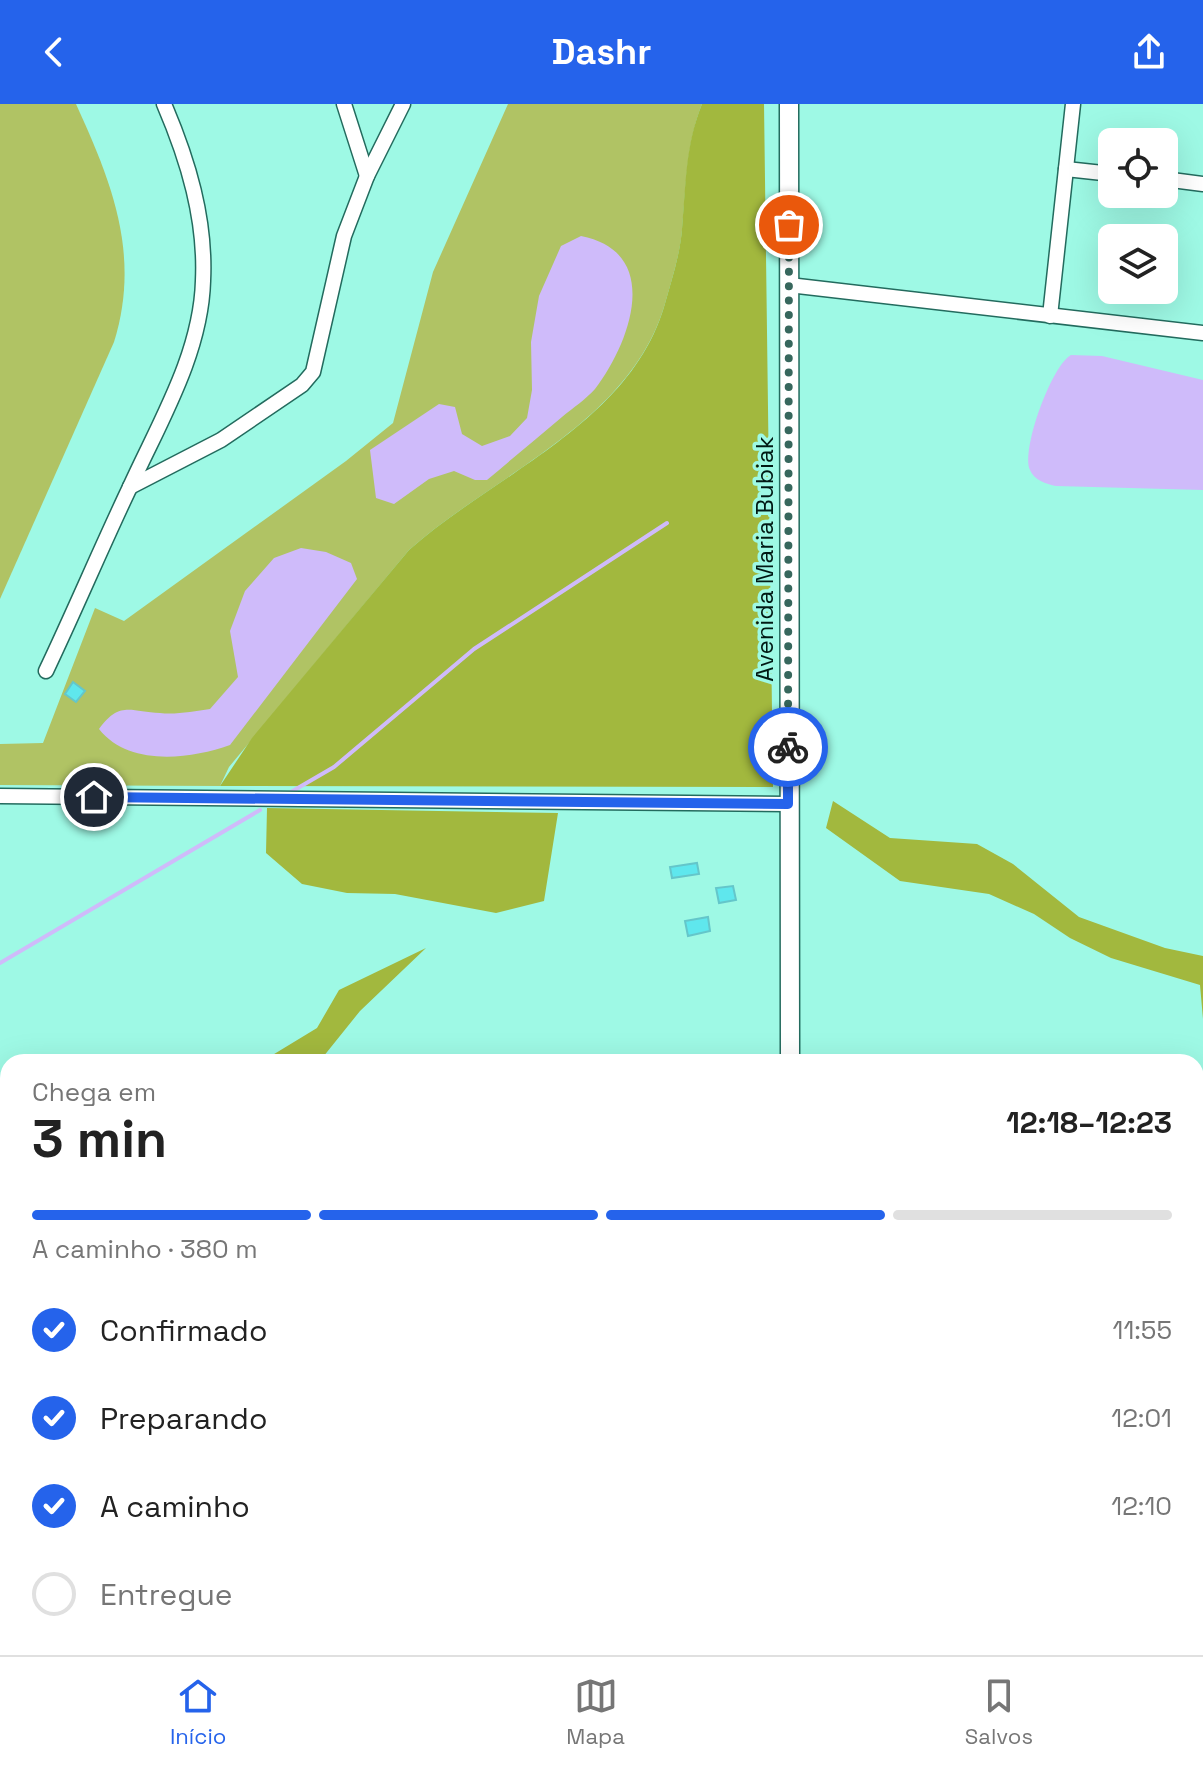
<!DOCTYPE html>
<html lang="pt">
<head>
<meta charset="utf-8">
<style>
  :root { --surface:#fff; --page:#f6f6f6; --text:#222; --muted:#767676; --line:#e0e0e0; --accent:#2563eb }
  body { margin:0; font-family:"Space Grotesk",sans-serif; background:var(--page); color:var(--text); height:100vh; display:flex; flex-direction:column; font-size:30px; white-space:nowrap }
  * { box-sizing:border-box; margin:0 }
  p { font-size:26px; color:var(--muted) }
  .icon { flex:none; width:44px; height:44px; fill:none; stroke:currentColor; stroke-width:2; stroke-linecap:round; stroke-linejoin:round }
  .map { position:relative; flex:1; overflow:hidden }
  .drawer { position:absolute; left:0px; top:950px; width:1204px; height:602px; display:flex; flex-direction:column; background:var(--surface); border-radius:24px 24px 0 0; box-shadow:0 8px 32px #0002 }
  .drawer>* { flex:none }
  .buttons { position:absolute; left:1098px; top:24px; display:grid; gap:16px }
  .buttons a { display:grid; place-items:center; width:80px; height:80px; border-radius:12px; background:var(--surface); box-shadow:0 8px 32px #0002; font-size:40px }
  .pin { position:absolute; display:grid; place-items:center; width:68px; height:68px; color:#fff; margin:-34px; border:4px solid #fff; border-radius:50%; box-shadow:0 2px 8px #0007 }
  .courier { position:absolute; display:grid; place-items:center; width:80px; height:80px; margin:-40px; border:6px solid #2563eb; border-radius:50%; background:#fff; color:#222; box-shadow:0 2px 10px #0007 }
  .summary em { font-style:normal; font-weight:700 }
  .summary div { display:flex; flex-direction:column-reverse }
  .summary { display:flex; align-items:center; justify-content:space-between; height:136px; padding:0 32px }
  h1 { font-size:52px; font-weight:700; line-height:60px }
  .bar { display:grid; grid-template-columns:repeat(4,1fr); gap:12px 8px; align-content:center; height:96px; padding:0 32px }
  .bar i { height:10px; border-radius:6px; background:var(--line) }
  .bar .current { background:var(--accent) }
  .bar p { grid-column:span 4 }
  ol { padding:0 32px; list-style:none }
  li { display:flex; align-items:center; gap:24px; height:88px }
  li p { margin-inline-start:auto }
  li .icon { padding:8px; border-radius:50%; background:var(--accent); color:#fff; stroke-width:4 }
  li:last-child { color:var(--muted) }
  li i { width:44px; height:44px; border:4px solid var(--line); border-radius:50% }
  header { display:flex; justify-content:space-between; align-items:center; height:104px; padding:0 32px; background:var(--accent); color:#fff; font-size:36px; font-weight:700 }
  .tabs { display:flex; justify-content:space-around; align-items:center; height:112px; border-top:2px solid var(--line); background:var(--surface); font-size:22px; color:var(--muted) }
  .tabs a { display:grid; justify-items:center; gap:4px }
  .tabs .current { color:var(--accent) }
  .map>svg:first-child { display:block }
  .green { fill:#b0c364 }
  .forest { fill:#a2b83e }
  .water { fill:#cfbbfa }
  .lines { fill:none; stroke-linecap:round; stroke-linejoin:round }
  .stream { stroke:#cfbbfa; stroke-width:4 }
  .building { fill:#5fe7ed; stroke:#64c6ca; stroke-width:2 }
  .minor-casing { stroke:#236b5e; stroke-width:17 }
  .tertiary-casing { stroke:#236b5e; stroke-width:21 }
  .minor { stroke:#fff; stroke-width:14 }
  .tertiary { stroke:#fff; stroke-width:18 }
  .done { stroke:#37675d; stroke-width:8; stroke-dasharray:0 14.4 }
  .route { stroke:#2563eb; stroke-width:10 }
  .labels { text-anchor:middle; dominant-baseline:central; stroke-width:7; stroke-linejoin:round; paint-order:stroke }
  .street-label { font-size:24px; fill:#001914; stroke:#9ef9e5 }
</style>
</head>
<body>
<header><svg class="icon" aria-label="back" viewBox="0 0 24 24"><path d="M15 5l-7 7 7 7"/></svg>Dashr<svg class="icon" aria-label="share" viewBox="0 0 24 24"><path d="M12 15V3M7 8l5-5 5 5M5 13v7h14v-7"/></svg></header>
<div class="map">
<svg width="1203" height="1551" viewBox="0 0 1203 1551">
  <rect width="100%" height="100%" fill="#9ef9e5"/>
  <!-- green -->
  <g class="green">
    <path d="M0 0H76C112 79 141 151 114 238L0 495Z"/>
    <path d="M508 0H702C686 40 686 84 682 126 680 151 671 178 664 203 628 320 493 371 409 446L229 663 220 682 0 681V640L43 639 95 504 124 517 346 357 393 319 433 168Z"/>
  </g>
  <!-- forest -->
  <g class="forest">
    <path d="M702 0H764L773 683 220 682 252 634 409 446C493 371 629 320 664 203 671 178 680 151 682 125 686 81 685 42 702 0Z"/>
    <path d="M833 697 890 734 977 740 1013 760 1079 813 1165 844 1203 852V915L1200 881 1111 854 1070 834 1034 810 989 790 900 777 826 724Z"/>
    <path d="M267 704 558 709 544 797 496 809 395 790 347 789 302 780 266 749Z"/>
    <path d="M426 844 360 907 319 958H261L317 924 339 886Z"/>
  </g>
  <!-- water -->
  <g class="water">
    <path d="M581 132C663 148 631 238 595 285 586 295 573 304 562 313 537 334 512 355 487 376H475L454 367 429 375 394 400 376 394 370 346 439 300 455 303 462 330 482 342 510 332 527 314 532 286 531 238 539 192 561 142Z"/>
    <path d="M1071 251 1102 252 1203 276V386L1056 382C1046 380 1034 376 1030 366 1021 345 1052 261 1071 251Z"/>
    <path d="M301 444 326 448 351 459 357 475 230 641C188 656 128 662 99 625 120 596 131 608 160 609 176 611 194 607 210 605L238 573 230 527 245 487 274 454Z"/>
  </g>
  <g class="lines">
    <!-- stream -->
    <g class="stream">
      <path d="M291 688 334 663 474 545 667 419"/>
      <path d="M0 859 260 706"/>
    </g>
  </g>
  <!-- building -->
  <g class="building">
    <path d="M73 578 85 587 76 598 65 590Z"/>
    <path d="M697 759 699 770 672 774 670 763Z"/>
    <path d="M733 782 736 796 719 799 716 784Z"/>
    <path d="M708 813 710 827 688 832 685 817Z"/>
  </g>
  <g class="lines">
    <defs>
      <g id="minor">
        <path d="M344 0 367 72"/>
        <path d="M1066 65 1112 70"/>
        <path d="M1164 75 1203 80"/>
        <path d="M789 181 1203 229"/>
        <path d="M1050 212 1073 0"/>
        <path d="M130 383 221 336 302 281 313 268 344 132 367 72 403 0"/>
        <path d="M46 567C75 506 101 444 130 383 159 319 201 250 203 177 206 115 188 56 164 0"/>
        <path d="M0 692 788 700"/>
      </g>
      <g id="tertiary">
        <path d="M789 0 790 958"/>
        <path d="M792 1544V1551"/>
      </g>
    </defs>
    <!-- minor casing -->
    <use href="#minor" class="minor-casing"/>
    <!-- tertiary casing -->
    <use href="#tertiary" class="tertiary-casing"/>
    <!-- minor -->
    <use href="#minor" class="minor"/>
    <!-- tertiary -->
    <use href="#tertiary" class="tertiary"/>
  </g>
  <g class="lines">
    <!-- done -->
    <path class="done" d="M788 643 789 121"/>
    <!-- route -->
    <path class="route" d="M94 693 788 700V643"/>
  </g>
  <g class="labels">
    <!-- street labels -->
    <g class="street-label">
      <text transform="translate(764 455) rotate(-90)">Avenida Maria Bubiak</text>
    </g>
  </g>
</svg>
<div class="buttons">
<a><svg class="icon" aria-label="locate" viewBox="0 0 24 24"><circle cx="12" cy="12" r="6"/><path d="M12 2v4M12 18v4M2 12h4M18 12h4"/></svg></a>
<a><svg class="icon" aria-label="layers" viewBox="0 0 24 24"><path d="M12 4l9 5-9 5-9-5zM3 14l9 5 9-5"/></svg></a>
</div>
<div class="pin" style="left:789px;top:121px;background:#ea580c"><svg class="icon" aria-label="bag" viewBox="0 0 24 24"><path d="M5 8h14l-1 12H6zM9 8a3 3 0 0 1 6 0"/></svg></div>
<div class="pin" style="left:94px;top:693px;background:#1f2937"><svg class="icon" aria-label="home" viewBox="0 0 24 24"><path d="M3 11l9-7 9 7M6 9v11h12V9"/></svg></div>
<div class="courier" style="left:788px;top:643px"><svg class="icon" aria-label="bike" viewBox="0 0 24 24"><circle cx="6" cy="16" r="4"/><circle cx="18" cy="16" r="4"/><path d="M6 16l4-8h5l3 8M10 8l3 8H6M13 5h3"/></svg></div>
<section class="drawer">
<div class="summary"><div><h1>3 min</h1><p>Chega em</p></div><em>12:18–12:23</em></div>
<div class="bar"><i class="current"></i><i class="current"></i><i class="current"></i><i></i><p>A caminho · 380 m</p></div>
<ol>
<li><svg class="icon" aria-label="check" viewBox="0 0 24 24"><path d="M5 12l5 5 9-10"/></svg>Confirmado<p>11:55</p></li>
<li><svg class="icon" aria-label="check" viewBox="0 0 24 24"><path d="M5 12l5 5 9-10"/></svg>Preparando<p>12:01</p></li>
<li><svg class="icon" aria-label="check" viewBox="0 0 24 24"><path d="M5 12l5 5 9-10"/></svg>A caminho<p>12:10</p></li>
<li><i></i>Entregue</li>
</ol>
</section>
</div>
<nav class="tabs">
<a class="current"><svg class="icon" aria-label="home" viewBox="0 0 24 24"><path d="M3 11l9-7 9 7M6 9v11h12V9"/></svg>Início</a>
<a><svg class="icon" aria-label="map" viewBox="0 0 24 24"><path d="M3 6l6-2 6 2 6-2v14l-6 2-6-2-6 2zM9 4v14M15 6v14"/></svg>Mapa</a>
<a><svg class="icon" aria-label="saved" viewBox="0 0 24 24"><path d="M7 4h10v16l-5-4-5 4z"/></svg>Salvos</a>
</nav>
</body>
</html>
